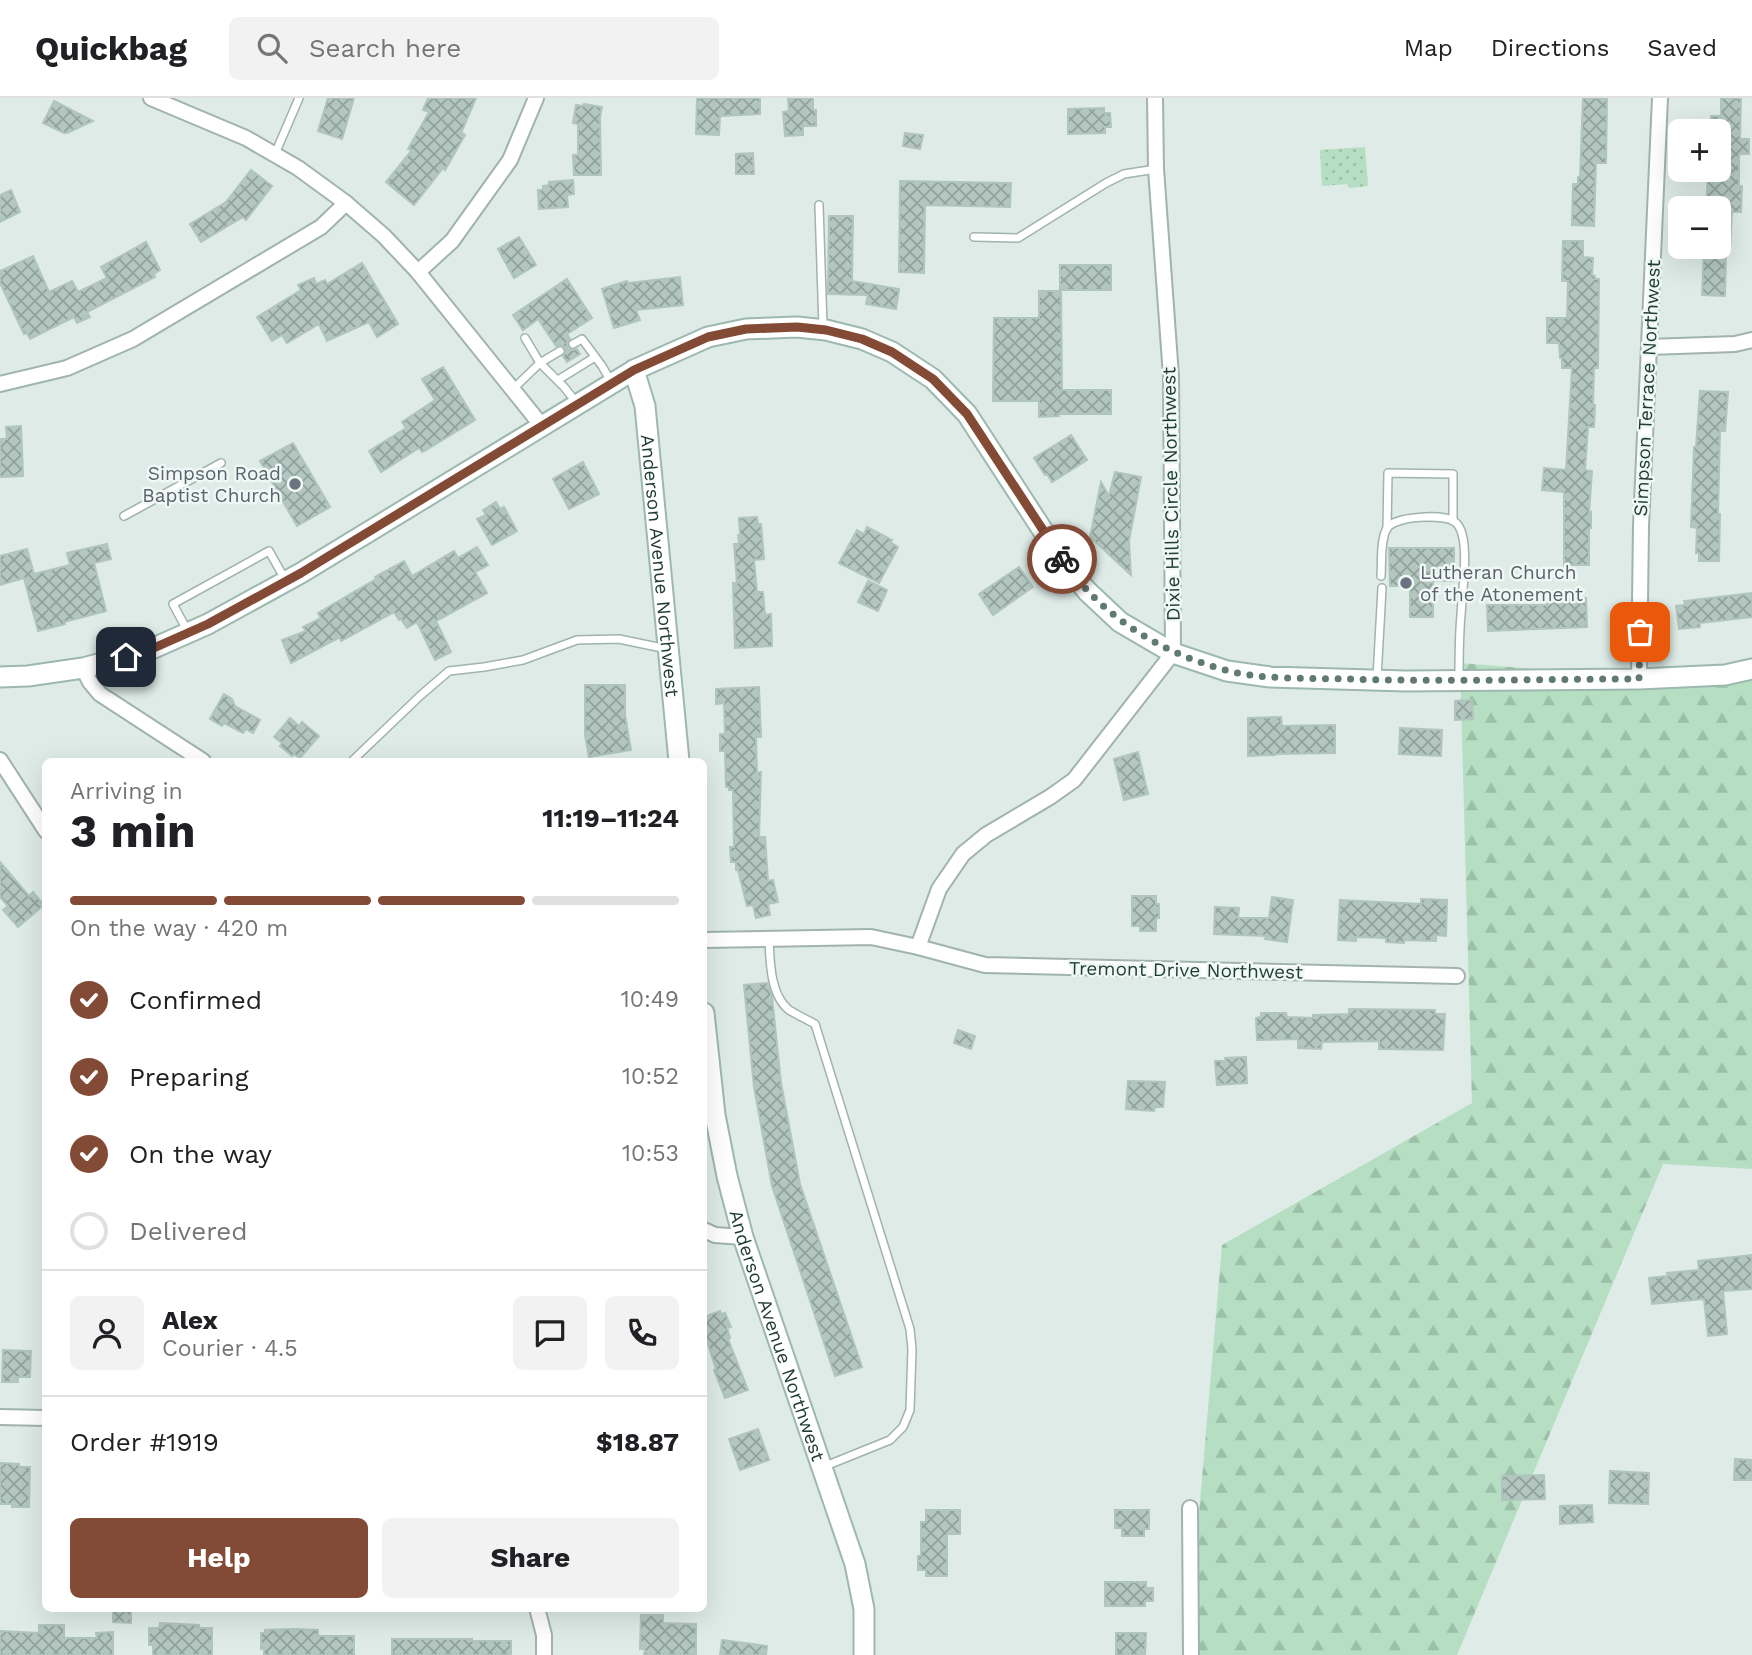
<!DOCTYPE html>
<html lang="en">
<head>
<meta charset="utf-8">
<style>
  :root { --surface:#fff; --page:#f2f2f2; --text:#202124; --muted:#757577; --line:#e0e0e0; --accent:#834b36 }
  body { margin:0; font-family:"Work Sans",sans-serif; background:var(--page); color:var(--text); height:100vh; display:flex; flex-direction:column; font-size:26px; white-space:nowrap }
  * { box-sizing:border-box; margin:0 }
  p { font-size:23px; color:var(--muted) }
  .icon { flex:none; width:38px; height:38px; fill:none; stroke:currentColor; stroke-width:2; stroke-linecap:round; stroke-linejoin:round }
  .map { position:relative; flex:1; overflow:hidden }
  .panel { position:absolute; left:42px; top:660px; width:665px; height:854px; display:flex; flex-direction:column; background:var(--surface); border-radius:10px; box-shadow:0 7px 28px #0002 }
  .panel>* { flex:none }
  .buttons { position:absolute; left:1668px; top:21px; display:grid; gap:14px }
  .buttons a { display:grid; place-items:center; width:63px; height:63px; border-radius:10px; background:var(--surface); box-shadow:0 7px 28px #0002; font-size:35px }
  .pin { position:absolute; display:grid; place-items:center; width:60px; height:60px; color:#fff; margin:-30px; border-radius:14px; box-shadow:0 4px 10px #0006 }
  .courier { position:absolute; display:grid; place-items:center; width:70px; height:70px; margin:-35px; border:5px solid #834b36; border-radius:50%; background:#fff; color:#222; box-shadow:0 2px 9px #0007 }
  .head em { font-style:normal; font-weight:700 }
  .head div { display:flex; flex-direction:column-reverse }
  .head { display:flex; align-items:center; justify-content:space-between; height:119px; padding:0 28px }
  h1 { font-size:46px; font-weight:700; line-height:52px }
  .bar { display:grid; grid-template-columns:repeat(4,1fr); gap:10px 7px; align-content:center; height:84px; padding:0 28px }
  .bar i { height:9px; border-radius:5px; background:var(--line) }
  .bar .selected { background:var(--accent) }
  .bar p { grid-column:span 4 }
  .line { display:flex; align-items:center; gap:18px; padding:0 28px; border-top:2px solid var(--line) }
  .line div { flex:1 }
  .round { display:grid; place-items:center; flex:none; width:74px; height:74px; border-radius:10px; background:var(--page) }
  ol { padding:0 28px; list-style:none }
  li { display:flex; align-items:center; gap:21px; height:77px }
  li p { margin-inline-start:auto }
  li .icon { padding:7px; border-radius:50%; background:var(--accent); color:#fff; stroke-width:4 }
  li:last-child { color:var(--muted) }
  li i { width:38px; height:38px; border:4px solid var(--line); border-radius:50% }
  .button { display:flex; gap:14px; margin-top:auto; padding:14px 28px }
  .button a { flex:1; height:80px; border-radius:10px; background:var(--accent); color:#fff; font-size:28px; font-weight:700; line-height:80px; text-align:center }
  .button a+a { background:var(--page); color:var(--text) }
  header { display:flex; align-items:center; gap:42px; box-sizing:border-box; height:98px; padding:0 35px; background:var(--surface); border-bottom:2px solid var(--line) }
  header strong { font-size:33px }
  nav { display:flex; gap:38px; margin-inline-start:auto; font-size:24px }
  .search { width:490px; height:63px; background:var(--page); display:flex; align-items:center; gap:18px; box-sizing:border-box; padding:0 24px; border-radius:10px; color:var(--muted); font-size:26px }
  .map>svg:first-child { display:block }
  .green { fill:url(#green-dots) }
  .forest { fill:url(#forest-firs) }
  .building { fill:url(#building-cross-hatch); stroke:#b0c5bd; stroke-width:2 }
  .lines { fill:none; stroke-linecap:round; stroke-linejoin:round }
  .lane-casing { stroke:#a1b3ad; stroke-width:10 }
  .street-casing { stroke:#a1b3ad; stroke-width:18 }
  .secondary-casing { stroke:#9cb8af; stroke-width:23 }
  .lane { stroke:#fff; stroke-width:7 }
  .street { stroke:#fff; stroke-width:14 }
  .secondary { stroke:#fff; stroke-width:19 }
  .done { stroke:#617973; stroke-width:7; stroke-dasharray:0 12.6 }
  .route { stroke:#834b36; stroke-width:9 }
  .worship-dot { fill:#6b7280; stroke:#eff8f4; stroke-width:2.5 }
  .labels { text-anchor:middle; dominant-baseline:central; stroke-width:5; stroke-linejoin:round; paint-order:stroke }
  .street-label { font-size:19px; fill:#1e3c35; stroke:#eff8f4 }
  .worship-label { font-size:19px; fill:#5b616d; stroke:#eff8f4; text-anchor:end }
</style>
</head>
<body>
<header>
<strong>Quickbag</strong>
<div class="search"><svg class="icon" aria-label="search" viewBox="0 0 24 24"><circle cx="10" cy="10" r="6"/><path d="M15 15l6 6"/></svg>Search here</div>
<nav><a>Map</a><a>Directions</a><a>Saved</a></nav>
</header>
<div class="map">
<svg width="1752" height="1557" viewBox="0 0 1752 1557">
  <defs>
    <pattern id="green-dots" width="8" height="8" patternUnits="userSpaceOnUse" patternTransform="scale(1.75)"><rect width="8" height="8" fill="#b5dec2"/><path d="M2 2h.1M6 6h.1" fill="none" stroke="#9bbfa7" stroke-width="1.8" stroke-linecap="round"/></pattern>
    <pattern id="forest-firs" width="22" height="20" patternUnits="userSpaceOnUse" patternTransform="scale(1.75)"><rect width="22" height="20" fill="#b5dec2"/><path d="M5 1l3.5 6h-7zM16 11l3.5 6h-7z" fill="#9bbfa7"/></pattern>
    <pattern id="building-cross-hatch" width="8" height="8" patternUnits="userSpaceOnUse" patternTransform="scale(1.75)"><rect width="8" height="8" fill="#b3c6bf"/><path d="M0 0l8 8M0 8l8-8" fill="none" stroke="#91a29c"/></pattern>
  </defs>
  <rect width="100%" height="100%" fill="#deebe6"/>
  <!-- green -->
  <path class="green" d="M1365 49 1368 88 1349 90 1348 86 1322 88 1320 52Z"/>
  <!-- forest -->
  <path class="forest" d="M1460 565 1703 584 1752 581V1071L1663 1066 1457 1557H1187L1222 1147 1472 1005Z"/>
  <!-- building -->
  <g class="building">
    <path d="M328 0H354L342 41 318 33Z"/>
    <path d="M428 0H476L461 35 465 37 445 72 443 70 414 107 386 84 412 52 408 51 429 14 423 12Z"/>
    <path d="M697 0H760V16L720 18 719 37 696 36Z"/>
    <path d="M788 0H813V12H816V28H803V37L785 38 783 14 789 13Z"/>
    <path d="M1583 0H1607L1606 65H1596L1594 128 1572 127 1573 86H1578V79H1580Z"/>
    <path d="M1721 0H1741L1740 41H1749V56H1739V88H1742L1741 114H1732L1730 151H1718V110H1706L1708 76 1718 77V33H1711V18H1721Z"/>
    <path d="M54 3 93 23 67 35H64L43 25Z"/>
    <path d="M584 6 602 9 600 19 601 77H574L573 57H578V26L573 25 576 7 583 8Z"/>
    <path d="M1104 10V15H1110L1111 29H1105V35L1068 36V11Z"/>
    <path d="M905 35 923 37 920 51 903 48Z"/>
    <path d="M753 55 754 76H736V56Z"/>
    <path d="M251 72 272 88 246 122 243 119 201 144 190 126 226 104Z"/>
    <path d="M573 82 574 96 567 97 568 109 539 111 538 92H543V88L549 87V84Z"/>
    <path d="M900 83 1011 85 1010 109 925 107 924 175 899 174Z"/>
    <path d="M11 92 20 114 0 124V97Z"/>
    <path d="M829 118H853L852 183 899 191 896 211 866 206 868 197 828 196Z"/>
    <path d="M519 139 536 167 514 180 498 151Z"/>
    <path d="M1563 143H1583V159L1593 160 1592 177 1595 178V181H1599L1598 270H1594L1593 307H1595L1594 329H1588L1585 372 1592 373 1589 415 1591 414V430H1589V467H1564V394L1542 392 1544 370 1566 372 1572 270H1562V260H1560L1559 245H1547V220H1567L1568 183H1562Z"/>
    <path d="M146 144 160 172 154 176 155 179 87 214 90 219 77 225 74 219 30 241 27 235 24 236 0 185V173L33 158 49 194 72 183 78 194 107 180 101 169Z"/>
    <path d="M1704 152 1726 153 1725 198 1702 197Z"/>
    <path d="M362 165 398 226 377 239 369 224 327 243 319 226 287 245 282 237 272 243 257 219 301 192 298 187 314 180 316 186 325 182 327 186Z"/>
    <rect x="1060" y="167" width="51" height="25"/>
    <path d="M680 179 683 207 636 212 640 222 614 230 602 191 627 183 628 185Z"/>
    <path d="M567 181 592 220 567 236 570 241 567 245 568 250 572 252 577 251 580 256 567 264 563 258 566 254 565 249 561 247 556 248 538 221 523 232 513 217Z"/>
    <path d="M1039 193H1061L1062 292H1111V316H1058L1059 318 1039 319V303H993L994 220H1039Z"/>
    <path d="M443 269 475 322 426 352 422 354 419 350 381 374 369 353 406 330 402 324 435 302 422 281Z"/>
    <path d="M1700 293 1728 294 1725 333H1720L1718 416H1720L1719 463H1699V455H1696L1697 430 1691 429 1694 349H1696Z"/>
    <path d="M21 328 23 378 0 379V341H7L6 329Z"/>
    <path d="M1071 337 1087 362 1052 384 1047 376 1045 377 1034 360Z"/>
    <path d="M293 345 330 409 297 428 260 363Z"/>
    <path d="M583 364 599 396 569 411 553 381Z"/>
    <path d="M1115 374 1141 379 1129 443 1131 477 1090 439 1101 384 1109 398Z"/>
    <path d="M496 404 500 411 504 409 517 433 492 447 477 421 486 417 483 412Z"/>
    <path d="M757 419 758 426H761L764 461 754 462 757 494H763L765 517 771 516 772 548 735 550 733 485H737L734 446H739L738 437H740L739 420Z"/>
    <path d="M867 429 892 442 890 444 898 449 879 485 839 465 857 432 864 436Z"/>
    <path d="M107 446 111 461 94 465 106 513 64 524 65 526 38 533 24 480 0 487V458L27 451 34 476 70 467 67 455Z"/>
    <path d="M477 449 488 467 475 474 487 495 436 523 451 554 435 562 417 524 407 530 401 521 399 522 394 514 341 543 340 539 291 565 282 542 306 533 303 529 321 520 318 515 376 481 375 479 404 463 412 478 454 453 458 460Z"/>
    <path d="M1389 450H1454V483H1433V519H1410V488H1390Z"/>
    <path d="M1019 469 1033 489 993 517 979 496Z"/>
    <path d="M868 483 887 492 878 513 858 504Z"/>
    <path d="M1573 492V501L1586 500 1587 529 1488 533 1487 507H1547V496H1556V493Z"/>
    <path d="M1752 495V519L1700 525V529L1679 531 1676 508 1685 507 1684 503Z"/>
    <path d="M585 587H625V617L631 652 589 659 585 637Z"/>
    <path d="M759 589 761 639H756L757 675 761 674 759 739H765L768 783 773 782 778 804 768 806 770 817 756 820 753 807 747 808 738 772H736V764H731L730 749H734L733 692H729V689H726L725 653H720V636H725L724 605 716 606V591Z"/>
    <path d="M224 596 232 601 235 608 260 622 253 635 246 631 243 635 224 625 222 628 210 621Z"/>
    <path d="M1472 602 1473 621 1455 622V603Z"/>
    <path d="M1281 619 1282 628 1335 627V655L1275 656V657L1248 658V620Z"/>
    <path d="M290 620 299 628 302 624 319 638 300 660 294 656 292 658 280 648 282 645 274 639Z"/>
    <path d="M1400 630 1442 632 1441 658 1399 656Z"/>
    <path d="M1138 654 1148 696 1124 702 1114 661Z"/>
    <path d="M0 764 29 798 33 794 44 807 18 829 3 812 8 808 0 799Z"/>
    <path d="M1132 798H1156V806H1159V820H1156V833H1140V828H1132Z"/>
    <path d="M1272 799 1293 802 1287 844 1265 841 1266 838 1214 836 1215 809 1239 810 1238 820H1269Z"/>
    <path d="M1421 801 1447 802 1446 838 1436 837V843L1404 842V845L1386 844V840L1356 839V843L1338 842 1340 802 1421 806Z"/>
    <path d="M767 885 772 899 781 985 800 1086 862 1269 835 1278 772 1088 754 989 744 887Z"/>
    <path d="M1349 911 1435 912V916H1445L1443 952 1379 951V943L1322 944 1321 951 1298 950V941L1257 942 1256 920 1261 919V915H1286L1287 919 1313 920V917L1349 916Z"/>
    <path d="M958 932 975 938 971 951 954 945Z"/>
    <path d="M1246 959 1247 985 1217 987 1215 963H1226L1225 960Z"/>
    <path d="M1128 983 1165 984 1163 1009H1155L1154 1013 1126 1011Z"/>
    <path d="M1752 1157V1191L1723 1193 1727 1236 1708 1238 1704 1201 1652 1206 1649 1180 1668 1178 1667 1175 1699 1172 1698 1163Z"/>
    <path d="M720 1213 721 1216 725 1215 731 1229 727 1230 730 1240 728 1241 748 1292 725 1300 714 1272 716 1271 704 1234V1219Z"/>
    <path d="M3 1252 31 1253 30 1279H18V1284H2Z"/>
    <path d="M758 1331 769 1362 740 1372 729 1341Z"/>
    <path d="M1735 1361 1752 1362V1382H1734Z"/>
    <path d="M0 1365 19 1366V1369H30L29 1409H12V1406H0Z"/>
    <path d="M1610 1373 1649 1375 1648 1406 1609 1405Z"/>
    <path d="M1544 1377 1545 1401 1502 1402V1378Z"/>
    <path d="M1592 1407 1593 1424 1560 1426V1408Z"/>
    <path d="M926 1412H960V1436H947V1478H926V1472H918V1458H921V1424H926Z"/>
    <path d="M1115 1412H1149V1431H1144V1438H1122V1430H1115Z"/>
    <path d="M1105 1484H1146V1490H1153V1503H1145V1508H1105Z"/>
    <path d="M113 1510H131V1525L113 1524Z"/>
    <path d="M641 1517H663V1525L696 1526V1557H644L645 1551H640Z"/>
    <path d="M160 1525 199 1527V1530H212V1557H153V1547H149V1530H159Z"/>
    <path d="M39 1527H64V1540H97L96 1535 113 1534V1557H0V1533L39 1535Z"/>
    <path d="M295 1531 318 1532V1538H354V1557H264V1551H261V1535H265V1532Z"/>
    <path d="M1116 1535H1146L1145 1557H1116Z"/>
    <path d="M392 1541H472V1543H511V1557H392Z"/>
    <path d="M722 1542 767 1548 766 1557H720Z"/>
  </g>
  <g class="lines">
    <defs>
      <g id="lane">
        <path d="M275 56 299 0"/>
        <path d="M819 107 823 229"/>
        <path d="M974 139 1018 140 1106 85 1124 76 1156 71"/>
        <path d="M525 240 540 265 564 289 576 304"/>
        <path d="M573 246 582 241 602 268 612 285"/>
        <path d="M558 282 595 259"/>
        <path d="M512 292 540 265 560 253"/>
        <path d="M124 418 221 365"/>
        <path d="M1387 431 1388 375 1453 376V423"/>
        <path d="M1381 478C1382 465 1380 442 1387 430 1395 418 1442 416 1454 423 1458 426 1461 432 1462 436 1468 455 1462 496 1461 517 1459 538 1459 560 1459 581"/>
        <path d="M187 532 173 506 269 453 286 483"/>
        <path d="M1377 580 1382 490"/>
        <path d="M352 663 421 597 449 573 484 569 523 562 577 542 619 541 667 551"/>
        <path d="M769 841C770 863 770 897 789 912 797 917 806 921 815 926L910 1231 912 1251 910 1312 903 1329 890 1342 823 1369"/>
      </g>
      <g id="street">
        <path d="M151 0 246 40 298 70 346 105 384 138 418 174 542 328"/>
        <path d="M418 174 452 143 510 62 536 0"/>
        <path d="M1649 249 1735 246 1752 242"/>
        <path d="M0 286 67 270 133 241 321 129 346 105"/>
        <path d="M83 570 90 584 100 596 203 663"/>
        <path d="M1639 581 1641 428 1660 0"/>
        <path d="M0 662 46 733"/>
        <path d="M704 842 871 839 918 849 985 867 1457 878"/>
        <path d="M918 849 939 791 963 756 986 737 1050 699 1074 682 1173 555 1171 278 1156 71 1155 0"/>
        <path d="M704 1132 715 1137 743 1139"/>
        <path d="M0 1319 46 1320"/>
        <path d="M1190 1410 1191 1557"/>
        <path d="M537 1510 544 1537V1557"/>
      </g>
      <g id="secondary">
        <path id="s1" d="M634 272 645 308 679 663"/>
        <path d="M0 579 28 578 83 570 147 553 208 526 301 475 634 272 708 239 746 231 797 229 826 232 862 241 892 254 933 281 967 316 1064 465 1087 493 1120 524 1173 555 1227 573 1270 579 1405 583 1639 581 1725 577 1752 571"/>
        <path id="s2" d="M704 915 715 1017 727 1078 743 1139 855 1466 864 1511V1557"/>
      </g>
    </defs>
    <!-- lane casing -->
    <use href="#lane" class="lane-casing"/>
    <!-- street casing -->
    <use href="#street" class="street-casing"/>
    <!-- secondary casing -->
    <use href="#secondary" class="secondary-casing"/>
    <!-- lane -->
    <use href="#lane" class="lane"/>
    <!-- street -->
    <use href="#street" class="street"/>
    <!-- secondary -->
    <use href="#secondary" class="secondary"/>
  </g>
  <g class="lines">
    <!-- done -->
    <path class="done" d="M1062 461C1101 518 1159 554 1225 572 1260 582 1310 580 1347 581 1444 584 1542 581 1639 581L1640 534"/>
    <!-- route -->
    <path class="route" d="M126 559 147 553 208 526 301 475 634 272 708 239 746 231 797 229 826 232 862 241 892 254 933 281 967 316 1062 461"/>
  </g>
  <!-- markers -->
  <g class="worship-dot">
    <circle cx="295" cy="386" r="7"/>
    <circle cx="1406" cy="485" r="7"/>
  </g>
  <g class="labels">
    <!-- street labels -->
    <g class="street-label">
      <text transform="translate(1647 290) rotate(-87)">Simpson Terrace Northwest</text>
      <text transform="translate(1171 396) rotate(-91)">Dixie Hills Circle Northwest</text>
      <text stroke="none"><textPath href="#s1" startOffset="198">Anderson Avenue Northwest</textPath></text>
      <text transform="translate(1186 872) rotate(1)">Tremont Drive Northwest</text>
      <text stroke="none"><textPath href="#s2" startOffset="332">Anderson Avenue Northwest</textPath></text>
    </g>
    <!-- worship labels -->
    <g class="worship-label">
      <text x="281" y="375">Simpson Road<tspan x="281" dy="22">Baptist Church</tspan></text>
      <text x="1420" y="474" text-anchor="start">Lutheran Church<tspan x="1420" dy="22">of the Atonement</tspan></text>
    </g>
  </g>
</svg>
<div class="buttons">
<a>+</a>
<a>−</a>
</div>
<div class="pin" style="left:1640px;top:534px;background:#ea580c"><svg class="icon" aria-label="bag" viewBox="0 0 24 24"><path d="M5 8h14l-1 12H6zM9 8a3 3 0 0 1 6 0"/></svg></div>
<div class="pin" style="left:126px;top:559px;background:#1f2937"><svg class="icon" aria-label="home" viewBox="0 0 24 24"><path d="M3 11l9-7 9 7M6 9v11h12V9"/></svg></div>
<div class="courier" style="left:1062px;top:461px"><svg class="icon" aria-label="bike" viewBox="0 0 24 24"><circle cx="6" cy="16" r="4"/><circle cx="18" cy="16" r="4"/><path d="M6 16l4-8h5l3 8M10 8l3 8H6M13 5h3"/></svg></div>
<section class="panel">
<div class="head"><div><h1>3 min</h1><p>Arriving in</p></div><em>11:19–11:24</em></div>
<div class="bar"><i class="selected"></i><i class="selected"></i><i class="selected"></i><i></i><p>On the way · 420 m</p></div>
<ol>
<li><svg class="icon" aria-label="check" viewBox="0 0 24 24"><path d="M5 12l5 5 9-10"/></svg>Confirmed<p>10:49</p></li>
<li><svg class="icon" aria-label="check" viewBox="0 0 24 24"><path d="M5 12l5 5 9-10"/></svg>Preparing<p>10:52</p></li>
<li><svg class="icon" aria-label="check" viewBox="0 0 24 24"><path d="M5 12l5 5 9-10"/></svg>On the way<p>10:53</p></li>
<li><i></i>Delivered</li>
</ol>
<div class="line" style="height:126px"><a class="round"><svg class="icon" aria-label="person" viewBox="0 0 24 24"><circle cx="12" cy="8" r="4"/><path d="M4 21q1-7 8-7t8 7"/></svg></a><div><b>Alex</b><p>Courier · 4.5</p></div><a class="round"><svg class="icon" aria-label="chat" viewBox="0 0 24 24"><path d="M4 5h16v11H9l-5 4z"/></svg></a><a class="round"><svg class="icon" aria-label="phone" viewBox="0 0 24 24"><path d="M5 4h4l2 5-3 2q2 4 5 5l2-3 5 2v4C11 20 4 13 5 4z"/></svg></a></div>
<div class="line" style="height:91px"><div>Order #1919</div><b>$18.87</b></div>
<div class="button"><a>Help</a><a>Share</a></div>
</section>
</div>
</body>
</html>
